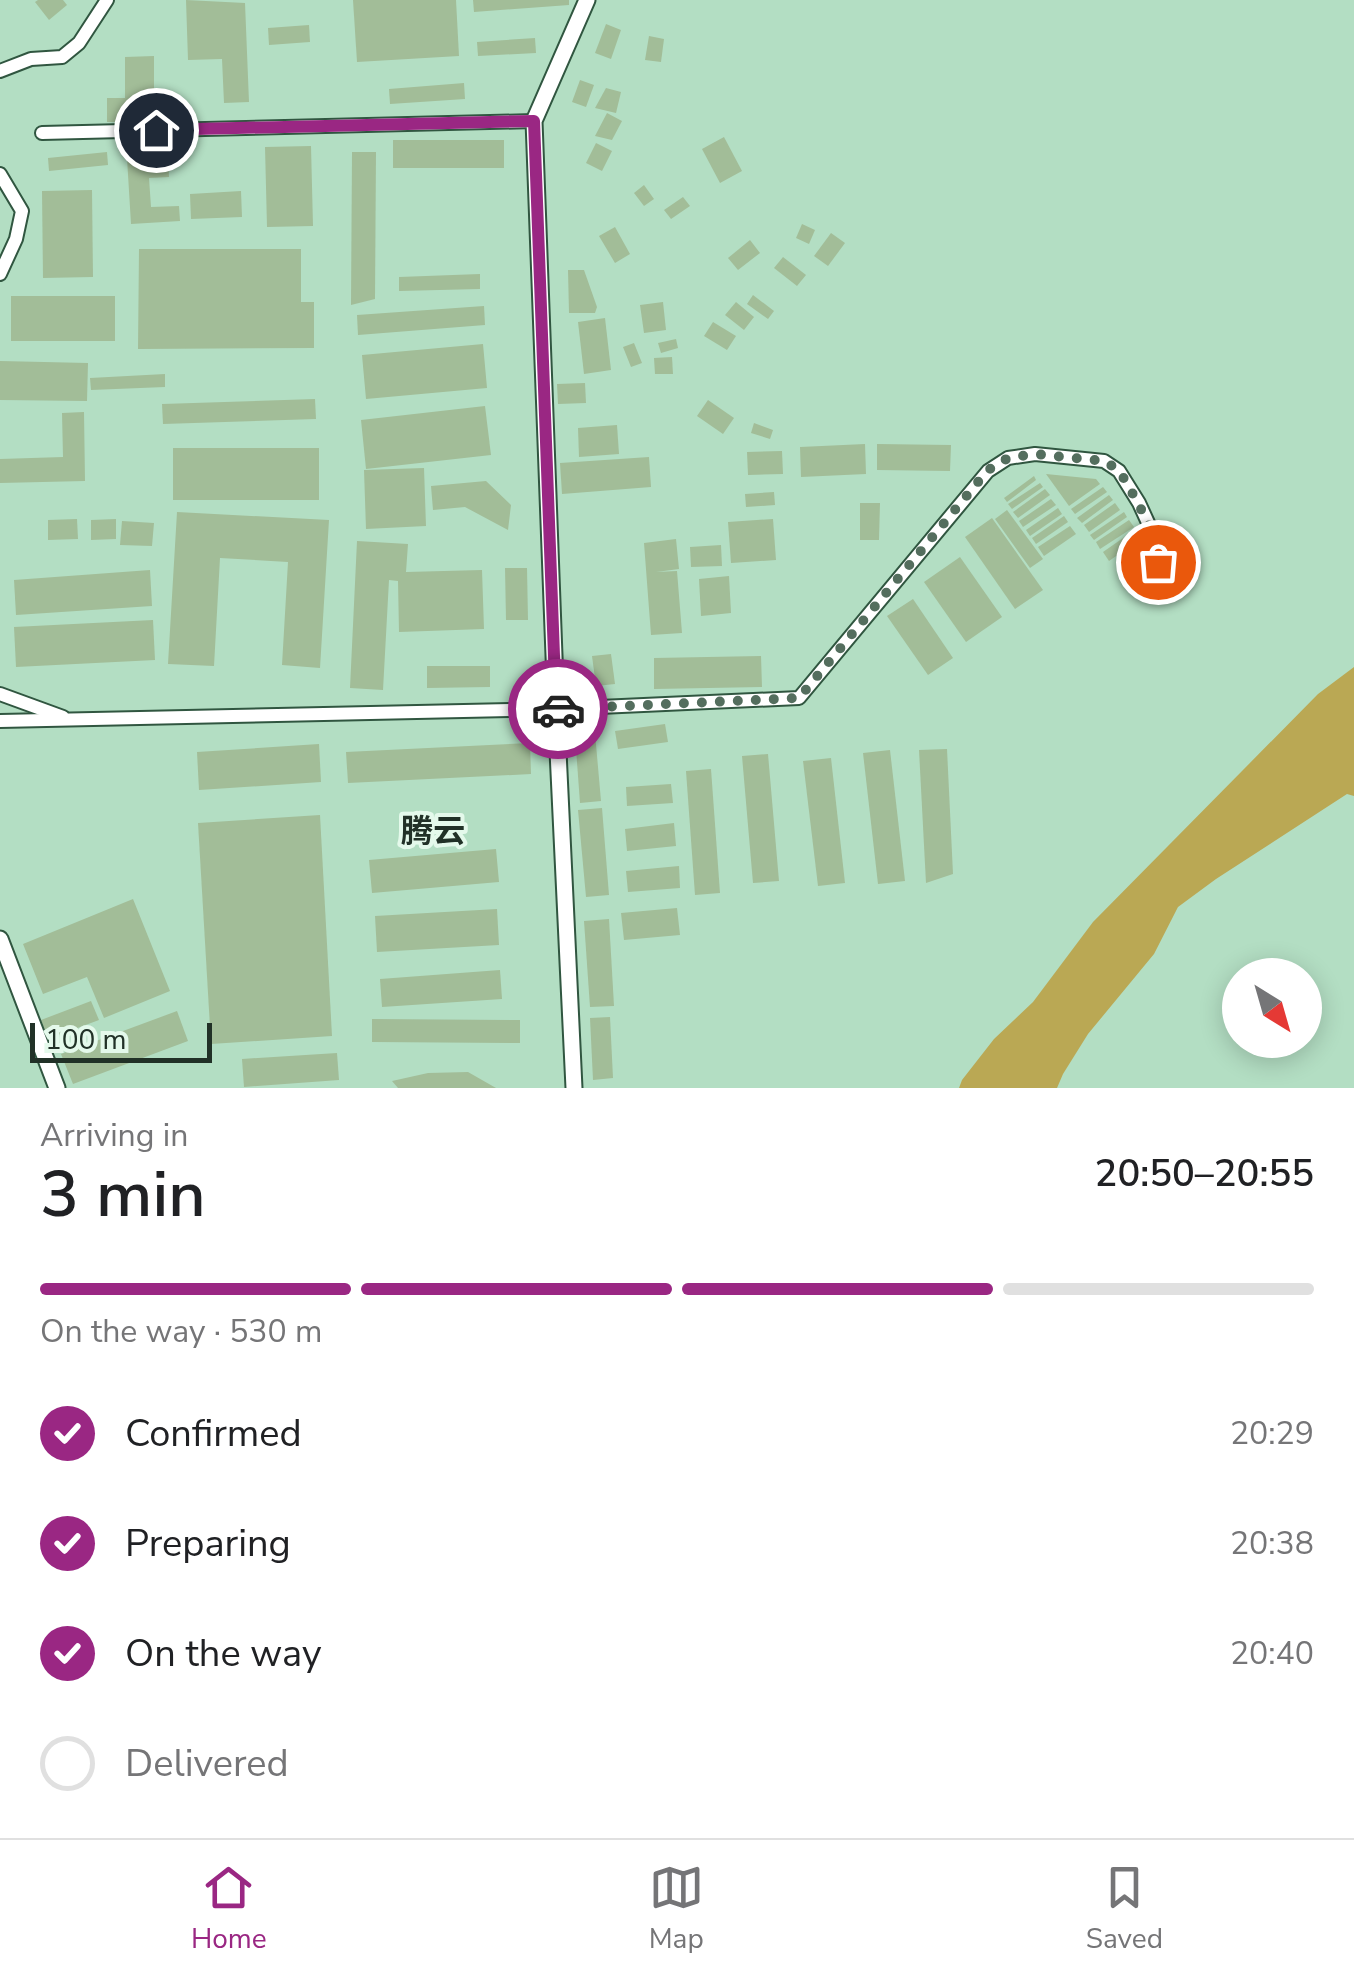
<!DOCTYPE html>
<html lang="en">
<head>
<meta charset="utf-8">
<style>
  :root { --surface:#fff; --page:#f2f2f2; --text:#202124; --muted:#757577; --line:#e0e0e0; --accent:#9a2783 }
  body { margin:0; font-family:"Nunito Sans","Noto Sans SC",sans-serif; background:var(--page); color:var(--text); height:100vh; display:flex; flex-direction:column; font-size:38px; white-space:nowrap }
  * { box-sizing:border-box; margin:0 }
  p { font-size:32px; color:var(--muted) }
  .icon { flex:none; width:55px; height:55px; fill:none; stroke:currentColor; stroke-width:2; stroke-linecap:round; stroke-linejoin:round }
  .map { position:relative; height:1088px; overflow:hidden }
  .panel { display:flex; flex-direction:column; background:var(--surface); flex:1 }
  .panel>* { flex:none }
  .needle { width:65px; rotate:143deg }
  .buttons { position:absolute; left:1222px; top:958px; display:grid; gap:20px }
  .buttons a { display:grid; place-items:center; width:100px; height:100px; border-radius:50%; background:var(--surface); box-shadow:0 5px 25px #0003; font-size:50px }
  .scale { position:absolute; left:30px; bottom:25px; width:182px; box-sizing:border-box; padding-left:10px; border:5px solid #213127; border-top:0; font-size:28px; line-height:35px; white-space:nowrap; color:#213127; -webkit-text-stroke:8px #e4f9eb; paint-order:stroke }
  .pin { position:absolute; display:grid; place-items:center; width:85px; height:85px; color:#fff; margin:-42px; border:5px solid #fff; border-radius:50%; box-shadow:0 2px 10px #0007 }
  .courier { position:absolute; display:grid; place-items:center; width:100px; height:100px; margin:-50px; border:8px solid #9a2783; border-radius:50%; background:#fff; color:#222; box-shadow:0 2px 12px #0007 }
  .head em { font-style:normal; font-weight:600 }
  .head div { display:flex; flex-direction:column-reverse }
  .head { display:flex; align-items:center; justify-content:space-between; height:170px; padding:0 40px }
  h1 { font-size:65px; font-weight:600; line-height:75px }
  .bar { display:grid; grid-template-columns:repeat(4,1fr); gap:15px 10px; align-content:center; height:120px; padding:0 40px }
  .bar i { height:12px; border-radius:8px; background:var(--line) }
  .bar .selected { background:var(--accent) }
  .bar p { grid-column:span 4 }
  ol { padding:0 40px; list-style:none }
  li { display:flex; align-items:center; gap:30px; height:110px }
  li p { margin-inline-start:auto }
  li .icon { padding:10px; border-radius:50%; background:var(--accent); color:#fff; stroke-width:4 }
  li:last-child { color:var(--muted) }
  li i { width:55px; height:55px; border:5px solid var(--line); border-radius:50% }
  .tabs { display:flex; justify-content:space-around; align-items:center; height:140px; border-top:2px solid var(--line); background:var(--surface); font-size:28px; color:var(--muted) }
  .tabs a { display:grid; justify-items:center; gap:5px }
  .tabs .selected { color:var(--accent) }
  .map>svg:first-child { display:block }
  .green { fill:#baa854 }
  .building { fill:#a2bd98 }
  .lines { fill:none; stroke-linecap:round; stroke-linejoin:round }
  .minor-casing { stroke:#305640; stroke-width:16 }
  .tertiary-casing { stroke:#305640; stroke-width:19 }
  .minor { stroke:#fff; stroke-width:12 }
  .tertiary { stroke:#fff; stroke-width:15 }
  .done { stroke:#546e5e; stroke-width:10; stroke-dasharray:0 18 }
  .route { stroke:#9a2783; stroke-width:12 }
  .labels { text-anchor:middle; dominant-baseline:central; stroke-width:8; stroke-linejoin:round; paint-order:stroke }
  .quarter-label { font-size:32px; font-weight:bold; fill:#213127; stroke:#e4f9eb }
</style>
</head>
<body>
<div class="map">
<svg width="1354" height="1088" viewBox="0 0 1354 1088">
  <rect width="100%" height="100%" fill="#b3dec3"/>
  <!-- green -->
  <path class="green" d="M1354 667V796L1347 794 1216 879 1178 907 1154 954 1088 1034 1063 1074 1057 1088H959L962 1080 994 1039 1033 1002 1093 922 1318 694Z"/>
  <!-- building -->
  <g class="building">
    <path d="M38 0H63L67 5 49 20 35 2Z"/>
    <path d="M186 0 245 3 249 102 224 103 222 59 188 60Z"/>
    <path d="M353 0H456L459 56 357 62Z"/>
    <path d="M473 0H569V5L474 12Z"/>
    <path d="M606 24 621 30 611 59 595 53Z"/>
    <path d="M309 25 310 42 269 45 268 28Z"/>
    <path d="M649 36 664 39 661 62 645 60Z"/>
    <path d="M535 38 536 53 478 56 477 42Z"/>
    <path d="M154 56V122H107V98H125V57Z"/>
    <path d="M580 80 594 85 586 107 572 102Z"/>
    <path d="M464 83 465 99 390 104 389 89Z"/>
    <path d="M606 88 621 92 616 113 595 108Z"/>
    <path d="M607 113 622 121 612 140 595 136Z"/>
    <path d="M724 137 742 171 720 183 702 149Z"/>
    <rect x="393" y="140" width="111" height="28"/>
    <path d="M596 143 612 151 602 171 586 163Z"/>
    <path d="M311 146 313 226 267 227 265 147Z"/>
    <path d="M107 152 108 165 49 171 48 158Z"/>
    <path d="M352 152H376L375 299 351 305Z"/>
    <path d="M168 156 169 177 149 178 151 207 179 206 180 221 131 224 127 158Z"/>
    <path d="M644 185 654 199 644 206 634 193Z"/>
    <path d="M92 190 93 277 43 278 42 191Z"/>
    <path d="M241 191 242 217 191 219 190 194Z"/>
    <path d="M683 197 690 206 671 219 664 210Z"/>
    <path d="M802 224 815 230 809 244 796 238Z"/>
    <path d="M615 227 630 254 615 263 599 236Z"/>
    <path d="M831 233 845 243 828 266 814 256Z"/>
    <path d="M750 240 760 253 738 270 728 258Z"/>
    <path d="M139 249H301V302H314V348L138 349Z"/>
    <path d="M783 257 806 275 797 286 774 268Z"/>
    <path d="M568 270H584L597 307 595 313H569Z"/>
    <path d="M480 274V289L399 291V277Z"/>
    <path d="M753 295 774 311 768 319 747 304Z"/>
    <rect x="11" y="296" width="104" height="45"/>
    <path d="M663 302 666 330 644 333 640 305Z"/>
    <path d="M736 302 754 317 744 330 725 315Z"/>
    <path d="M484 306 485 325 358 335 357 315Z"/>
    <path d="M605 318 611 370 584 374 578 322Z"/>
    <path d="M713 322 736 336 727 350 704 336Z"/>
    <path d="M676 339 678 348 661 353 658 343Z"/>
    <path d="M634 343 642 363 631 367 623 347Z"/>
    <path d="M483 344 487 388 366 399 362 355Z"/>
    <path d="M672 357 673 374H655L654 358Z"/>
    <path d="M0 361 88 363 87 401 0 400Z"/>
    <path d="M165 374V387L91 390 90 378Z"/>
    <path d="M585 383 586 403 558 404 557 384Z"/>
    <path d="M315 399 316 419 163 424 162 404Z"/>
    <path d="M708 400 734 418 723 434 697 416Z"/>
    <path d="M485 406 491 455 366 469 361 420Z"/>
    <path d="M84 412 85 481 0 483V459L63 457 62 413Z"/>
    <path d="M754 423 773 430 770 439 751 433Z"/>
    <path d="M617 425 619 454 579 457 578 428Z"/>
    <path d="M865 444 866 474 801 477 800 447Z"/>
    <path d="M877 444 951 445 950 471 877 470Z"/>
    <rect x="173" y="448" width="146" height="52"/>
    <path d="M782 451 783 474 748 475 747 452Z"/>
    <path d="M649 457 651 487 562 494 560 463Z"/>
    <path d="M424 468 426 526 366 529 364 470Z"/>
    <path d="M1046 474 1096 479 1100 484 1069 506Z"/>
    <path d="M1034 476 1036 480 1007 502 1004 498Z"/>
    <path d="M486 481 511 505 508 530 465 507 433 510 431 486Z"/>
    <path d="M1040 483 1043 487 1012 509 1008 504Z"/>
    <path d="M1103 487 1107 492 1075 514 1071 509Z"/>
    <path d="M1045 489 1050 495 1018 518 1013 512Z"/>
    <path d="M774 492 775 505 746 507 745 494Z"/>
    <path d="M1109 495 1113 500 1082 523 1077 518Z"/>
    <path d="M1051 499 1056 505 1023 527 1019 521Z"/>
    <path d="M860 503H880L879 540H860Z"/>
    <path d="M1115 503 1120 510 1089 532 1084 525Z"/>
    <path d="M1058 508 1062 514 1030 536 1026 530Z"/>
    <path d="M1007 510 1043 559 1030 568 995 519Z"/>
    <path d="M177 512 329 520 320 668 282 665 288 562 220 558 214 666 168 664Z"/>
    <path d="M1124 512 1127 517 1094 540 1090 535Z"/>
    <path d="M1064 516 1068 522 1036 544 1032 538Z"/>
    <path d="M992 518 1043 590 1015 609 965 537Z"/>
    <path d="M77 519 78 539 48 540V520Z"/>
    <path d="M116 519V539L91 540V520Z"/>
    <path d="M773 519 776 560 731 563 728 522Z"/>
    <path d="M1129 520 1134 527 1100 549 1096 542Z"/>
    <path d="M122 521 154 523 152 546 120 545Z"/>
    <path d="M1070 526 1076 534 1044 556 1038 547Z"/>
    <path d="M1136 529 1142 538 1109 561 1103 552Z"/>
    <path d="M676 539 679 569 656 572 677 571 682 633 651 635 644 543Z"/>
    <path d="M357 541 408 544 406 572 482 570 484 629 399 632 398 581 389 580 383 690 350 688Z"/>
    <path d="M721 545 722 566 691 567 690 547Z"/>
    <path d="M960 557 1002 617 966 642 924 582Z"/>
    <path d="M505 568H527L528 620H506Z"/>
    <path d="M150 570 152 606 16 615 14 580Z"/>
    <path d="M729 576 731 613 701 616 699 579Z"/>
    <path d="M913 599 953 658 928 675 887 616Z"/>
    <path d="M153 620 155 660 16 667 14 627Z"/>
    <path d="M611 654 615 684 596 686 592 656Z"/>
    <path d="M761 656 762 687 654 689V658Z"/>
    <path d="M427 666H490V687L427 688Z"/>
    <path d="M665 724 668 742 618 749 615 731Z"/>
    <path d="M595 733 601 801 580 803 575 735Z"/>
    <path d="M530 743 531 774 348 783 346 752Z"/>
    <path d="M319 744 321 782 199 790 197 752Z"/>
    <path d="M947 749 953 874 926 883 919 750Z"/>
    <path d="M890 750 905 881 878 884 863 753Z"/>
    <path d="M768 754 779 881 753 883 742 756Z"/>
    <path d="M831 758 845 883 818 886 803 761Z"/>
    <path d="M711 769 720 893 695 895 686 771Z"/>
    <path d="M671 784 673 803 627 806 626 787Z"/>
    <path d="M602 808 609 895 586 897 578 810Z"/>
    <path d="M320 815 332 1036 211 1044 198 823Z"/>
    <path d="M674 823 676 846 627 851 625 829Z"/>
    <path d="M496 849 499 882 372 893 369 860Z"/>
    <path d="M679 866 680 888 628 892 626 871Z"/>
    <path d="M133 899 170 991 104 1018 87 977 43 994 23 944Z"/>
    <path d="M677 908 680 935 624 940 621 913Z"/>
    <path d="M497 909 499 945 377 952 375 916Z"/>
    <path d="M609 919 614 1006 590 1007 584 921Z"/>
    <path d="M500 970 502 999 382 1007 380 979Z"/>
    <path d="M91 1001 99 1020 48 1039 41 1020Z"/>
    <path d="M177 1011 188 1041 73 1084 61 1054Z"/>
    <path d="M610 1017 613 1078 593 1080 590 1018Z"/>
    <path d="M372 1019 520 1020V1043L372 1042Z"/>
    <path d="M337 1053 339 1080 244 1087 242 1059Z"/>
    <path d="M468 1072 496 1088H398L392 1081 428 1073Z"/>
  </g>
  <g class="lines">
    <defs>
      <g id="minor">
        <path d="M0 71 31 59 62 57 79 43 107 0"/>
        <path d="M42 133 534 121"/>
        <path d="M0 174 22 211 16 239 0 274"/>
        <path d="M0 694 63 717"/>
        <path d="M0 721 556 709 799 698 988 471 1008 458 1035 454 1104 461 1119 471 1139 503 1155 538 1158 562"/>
      </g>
      <g id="tertiary">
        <path d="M0 939 57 1088"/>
        <path d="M574 1088 556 709 534 121 587 0"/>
      </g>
    </defs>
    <!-- minor casing -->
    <use href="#minor" class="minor-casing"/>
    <!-- tertiary casing -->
    <use href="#tertiary" class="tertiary-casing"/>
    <!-- minor -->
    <use href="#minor" class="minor"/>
    <!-- tertiary -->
    <use href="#tertiary" class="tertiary"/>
  </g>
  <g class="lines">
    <!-- done -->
    <path class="done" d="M558 709 799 698 988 470 1008 458 1035 454 1104 461 1119 470 1138 503 1155 538 1158 562"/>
    <!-- route -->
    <path class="route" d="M156 130 534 121 556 709H558"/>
  </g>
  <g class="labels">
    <!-- quarter labels -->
    <g class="quarter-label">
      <text x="433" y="831">腾云</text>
    </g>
  </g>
</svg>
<div class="buttons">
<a><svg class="needle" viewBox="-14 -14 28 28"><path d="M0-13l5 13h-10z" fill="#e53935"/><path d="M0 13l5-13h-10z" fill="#757577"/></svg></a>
</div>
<div class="scale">100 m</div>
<div class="pin" style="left:1158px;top:562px;background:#ea580c"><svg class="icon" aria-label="bag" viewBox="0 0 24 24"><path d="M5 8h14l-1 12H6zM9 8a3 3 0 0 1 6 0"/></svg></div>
<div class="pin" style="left:156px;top:130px;background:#1f2937"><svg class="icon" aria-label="home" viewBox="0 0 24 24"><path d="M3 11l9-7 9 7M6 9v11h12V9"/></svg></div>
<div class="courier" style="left:558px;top:709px"><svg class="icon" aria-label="car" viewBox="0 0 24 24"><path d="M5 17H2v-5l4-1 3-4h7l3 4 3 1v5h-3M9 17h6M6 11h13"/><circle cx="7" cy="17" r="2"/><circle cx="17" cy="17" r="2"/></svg></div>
</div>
<section class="panel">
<div class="head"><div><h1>3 min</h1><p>Arriving in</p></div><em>20:50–20:55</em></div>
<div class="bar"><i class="selected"></i><i class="selected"></i><i class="selected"></i><i></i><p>On the way · 530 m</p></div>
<ol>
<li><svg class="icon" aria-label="check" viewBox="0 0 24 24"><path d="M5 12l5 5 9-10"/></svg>Confirmed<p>20:29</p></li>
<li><svg class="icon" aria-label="check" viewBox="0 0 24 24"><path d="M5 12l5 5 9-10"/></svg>Preparing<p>20:38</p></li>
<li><svg class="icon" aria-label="check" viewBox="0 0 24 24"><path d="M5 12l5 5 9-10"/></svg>On the way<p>20:40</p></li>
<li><i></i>Delivered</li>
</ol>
</section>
<nav class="tabs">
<a class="selected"><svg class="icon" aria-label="home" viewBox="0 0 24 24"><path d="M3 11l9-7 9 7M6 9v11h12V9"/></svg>Home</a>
<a><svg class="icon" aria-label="map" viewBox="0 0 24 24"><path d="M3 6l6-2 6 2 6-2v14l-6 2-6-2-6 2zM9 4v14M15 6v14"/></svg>Map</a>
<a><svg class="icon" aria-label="saved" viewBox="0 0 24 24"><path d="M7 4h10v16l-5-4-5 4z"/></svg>Saved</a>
</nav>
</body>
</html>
